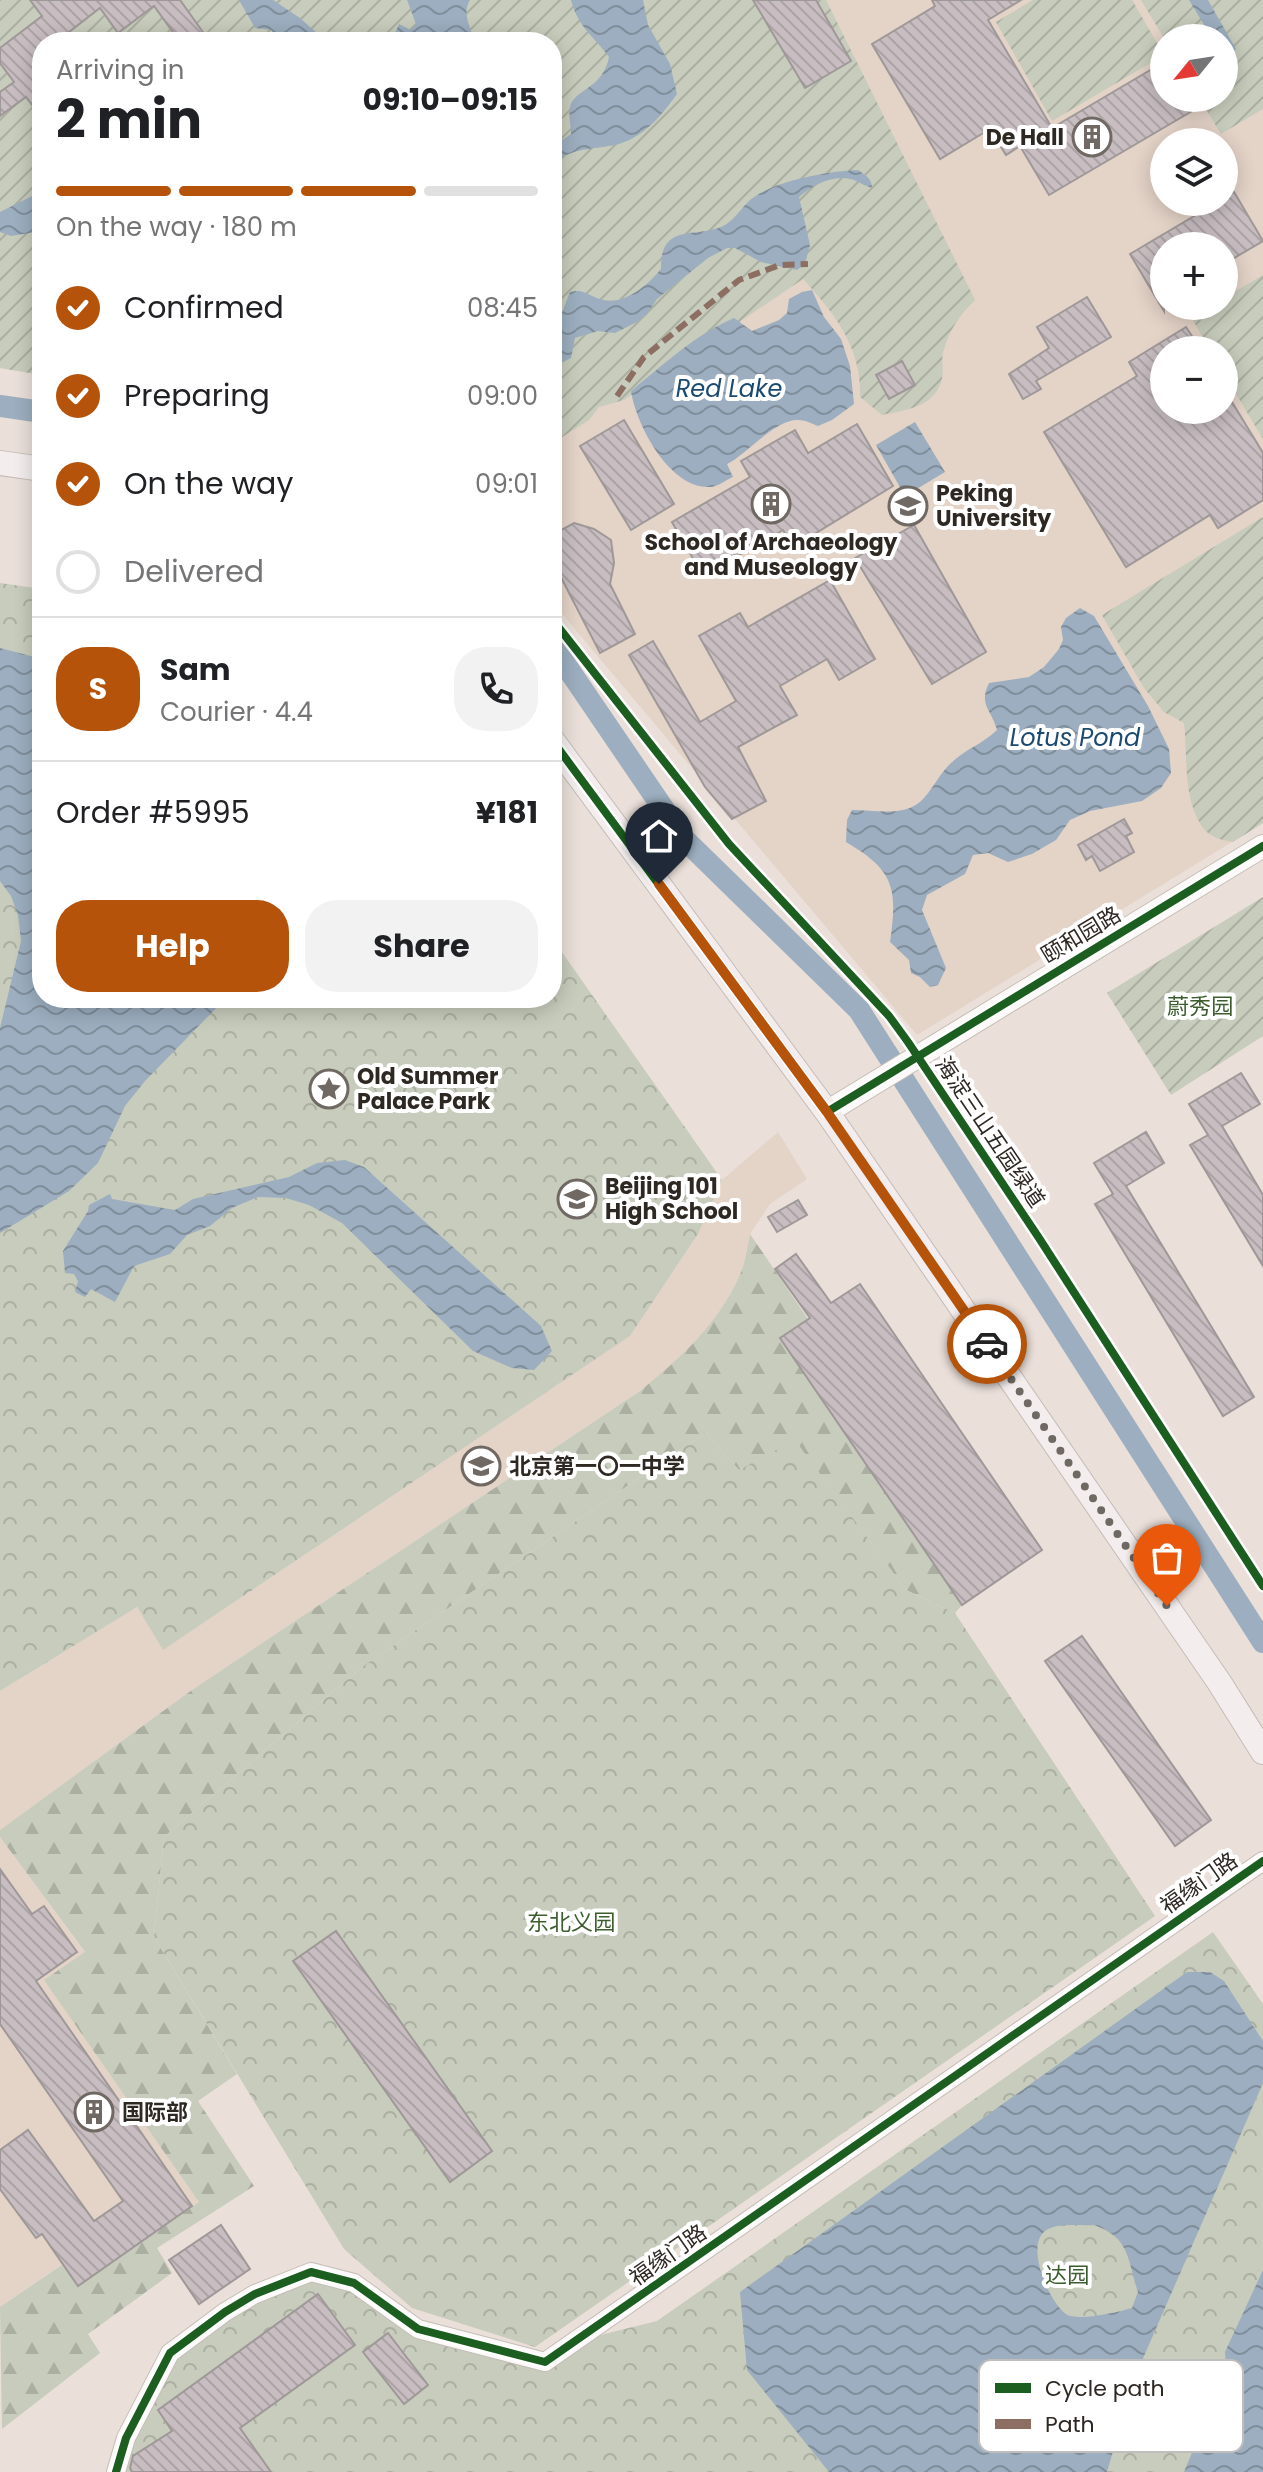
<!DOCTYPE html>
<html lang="en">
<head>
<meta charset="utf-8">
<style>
  :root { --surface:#fff; --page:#f2f2f2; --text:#202124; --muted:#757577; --line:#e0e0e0; --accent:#b45309 }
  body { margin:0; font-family:Poppins,"Noto Sans SC",sans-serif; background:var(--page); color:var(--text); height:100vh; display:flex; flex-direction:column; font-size:30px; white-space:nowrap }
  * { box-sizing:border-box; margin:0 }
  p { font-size:26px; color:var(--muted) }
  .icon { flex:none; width:44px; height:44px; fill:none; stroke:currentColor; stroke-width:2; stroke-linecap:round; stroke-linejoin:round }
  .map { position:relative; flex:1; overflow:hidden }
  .drawer { position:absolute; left:32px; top:32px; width:530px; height:976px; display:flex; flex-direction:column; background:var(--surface); border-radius:32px; box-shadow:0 4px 20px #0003 }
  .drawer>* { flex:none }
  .needle { width:52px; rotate:240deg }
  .fabs { position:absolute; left:1150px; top:24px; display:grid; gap:16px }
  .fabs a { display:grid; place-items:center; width:88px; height:88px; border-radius:50%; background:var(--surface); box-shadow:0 4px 20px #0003; font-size:40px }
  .pin { position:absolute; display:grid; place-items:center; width:68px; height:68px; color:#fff; margin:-82px -34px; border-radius:50% 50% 50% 0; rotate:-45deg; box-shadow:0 0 8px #0007 }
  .pin .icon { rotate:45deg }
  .courier { position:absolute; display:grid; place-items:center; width:80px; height:80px; margin:-40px; border:6px solid #b45309; border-radius:50%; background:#fff; color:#222; box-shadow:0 2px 10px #0007 }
  .overview em { font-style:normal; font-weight:700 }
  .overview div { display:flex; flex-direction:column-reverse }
  .overview { display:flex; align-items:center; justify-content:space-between; height:136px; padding:0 24px }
  h1 { font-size:52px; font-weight:700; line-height:60px }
  .bar { display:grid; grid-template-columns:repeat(4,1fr); gap:12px 8px; align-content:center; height:96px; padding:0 24px }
  .bar i { height:10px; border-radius:6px; background:var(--line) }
  .bar .selected { background:var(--accent) }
  .bar p { grid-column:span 4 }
  .line { display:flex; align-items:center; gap:20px; padding:0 24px; border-top:2px solid var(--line) }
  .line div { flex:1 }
  .round { display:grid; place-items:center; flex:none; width:84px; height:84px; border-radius:32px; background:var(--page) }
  ol { padding:0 24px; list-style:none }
  li { display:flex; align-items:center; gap:24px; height:88px }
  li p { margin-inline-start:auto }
  li .icon { padding:8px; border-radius:50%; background:var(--accent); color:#fff; stroke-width:4 }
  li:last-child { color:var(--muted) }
  li i { width:44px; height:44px; border:4px solid var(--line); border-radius:50% }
  .button { display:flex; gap:16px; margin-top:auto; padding:16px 24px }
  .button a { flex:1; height:92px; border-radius:32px; background:var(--accent); color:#fff; font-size:32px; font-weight:700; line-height:92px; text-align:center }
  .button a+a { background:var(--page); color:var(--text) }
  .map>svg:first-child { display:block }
  .built { fill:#e4d3c7; fill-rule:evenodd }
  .forest { fill:url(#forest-firs) }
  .park { fill:url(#park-crowns) }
  .garden { fill:url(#garden-furrows) }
  .water { fill:url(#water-waves); fill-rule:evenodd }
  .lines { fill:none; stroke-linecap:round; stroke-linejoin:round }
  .stream { stroke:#9caebf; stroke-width:6 }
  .canal { stroke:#9caebf; stroke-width:22 }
  .building { fill:url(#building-back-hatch); stroke:#9f9898; stroke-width:2 }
  .minor-casing { stroke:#c4bcb7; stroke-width:20 }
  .tertiary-casing { stroke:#c4bcb7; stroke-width:24 }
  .secondary-casing { stroke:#c4bcb7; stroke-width:26 }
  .minor { stroke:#fcfaf9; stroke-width:18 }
  .tertiary { stroke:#fcfaf9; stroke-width:22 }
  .secondary { stroke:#f3eded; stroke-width:24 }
  .quiet { stroke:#8d6e63; stroke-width:6; stroke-dasharray:12 6; stroke-linecap:butt }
  .cycleway-casing { stroke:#fff; stroke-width:13 }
  .cycleway { stroke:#1b5e20; stroke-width:8 }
  .done { stroke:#706863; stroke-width:8; stroke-dasharray:0 14.4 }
  .route { stroke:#b45309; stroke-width:10 }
  .labels { text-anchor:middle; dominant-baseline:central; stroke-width:8; stroke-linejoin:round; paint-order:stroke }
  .poi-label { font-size:22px; font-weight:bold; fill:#2e2823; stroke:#fff; text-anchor:start }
  .street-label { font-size:22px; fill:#2e2823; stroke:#fff }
  .park-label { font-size:22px; fill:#3c5e2f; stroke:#fff }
  .water-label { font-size:24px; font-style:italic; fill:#1a4a70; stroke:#fff }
  .key { fill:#fff; stroke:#c0bebd; stroke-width:2 }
  .key-label { font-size:22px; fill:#2e2823 }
</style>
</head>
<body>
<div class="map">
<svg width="1263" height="2472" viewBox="0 0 1263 2472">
  <defs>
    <pattern id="forest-firs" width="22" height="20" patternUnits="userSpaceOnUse" patternTransform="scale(2)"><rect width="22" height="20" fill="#c7ccbc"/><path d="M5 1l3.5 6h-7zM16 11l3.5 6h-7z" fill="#abafa1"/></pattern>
    <pattern id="park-crowns" width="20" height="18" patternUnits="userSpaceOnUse" patternTransform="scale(2)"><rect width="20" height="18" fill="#c7ccbc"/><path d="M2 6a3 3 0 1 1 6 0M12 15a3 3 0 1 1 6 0" fill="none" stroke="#abafa1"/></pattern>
    <pattern id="garden-furrows" width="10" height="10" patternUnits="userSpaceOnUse" patternTransform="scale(2)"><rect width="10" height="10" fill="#c7ccbc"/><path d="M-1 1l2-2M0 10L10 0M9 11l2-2" fill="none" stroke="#abafa1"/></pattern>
    <pattern id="water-waves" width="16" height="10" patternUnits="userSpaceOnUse" patternTransform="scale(2)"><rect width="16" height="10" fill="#9caebf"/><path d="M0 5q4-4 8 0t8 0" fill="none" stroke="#808e9b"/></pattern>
    <pattern id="building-back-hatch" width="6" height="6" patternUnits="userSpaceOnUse" patternTransform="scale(2)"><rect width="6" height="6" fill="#c8bec1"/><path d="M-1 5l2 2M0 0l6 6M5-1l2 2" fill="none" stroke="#aca3a6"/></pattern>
  </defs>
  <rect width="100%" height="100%" fill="#eadfd9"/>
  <!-- built -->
  <g class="built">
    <path d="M0 0H1263V823L917 1035 552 602V42H42V375L0 368ZM1164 38H1224V98H1164ZM1164 142H1224V202H1164ZM1164 246H1224V306H1164ZM1164 350H1224V410H1164Z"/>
    <path d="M778 1132 807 1179 770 1204 750 1234 741 1274 724 1305 701 1338 680 1359 640 1391 192 1690 0 1830V1691L137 1607 163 1650 630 1336 698 1234 722 1180Z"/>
    <path d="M0 1837 85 1953 45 1981 199 2202 78 2286 62 2264 0 2307Z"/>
  </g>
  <!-- forest -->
  <path class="forest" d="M750 1234 808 1319 780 1339 962 1605 955 1613 906 1590 795 1441 739 1470 705 1433 362 1667 164 1837 154 1937 237 2074 198 2101 254 2186 157 2248 172 2273 88 2334 100 2353 2 2429 0 2307 63 2264 78 2285 199 2202 44 1980 85 1952 0 1837V1830L192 1690 640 1391C681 1358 717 1325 739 1277 745 1264 747 1248 750 1234Z"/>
  <!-- park -->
  <g class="park">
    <path d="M0 583 42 589V998H552V938L722 1180 698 1234 630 1336 163 1650 137 1607 0 1691Z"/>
    <path d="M705 1433 739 1470 795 1440 906 1590 955 1613 1155 1916 535 2347 412 2308 344 2249 154 1937 164 1837 362 1667Z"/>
    <path d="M1213 1932 1263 2004V2472H116L170 2353 311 2272 354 2283 418 2330 546 2362 576 2341 657 2321Z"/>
  </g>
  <!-- garden -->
  <g class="garden">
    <path d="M0 0H826L975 300C959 316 949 330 943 353 941 361 944 370 942 378 936 407 906 410 882 415L860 397C862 348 835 314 803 279L624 400 599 407 589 420 556 441 552 447V42H42V375L0 368Z"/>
    <path d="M1033 0H1132L1164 55 1052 121 996 22Z"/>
    <path d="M1141 0H1263V109L1221 134 1199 98H1224V38H1164Z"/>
    <path d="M1263 275V439L1224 374V350H1210L1191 317 1210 306H1224V298Z"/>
    <path d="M1263 517V823L1233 842C1223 840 1211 838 1204 829 1182 800 1188 757 1184 723L1164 712 1144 688 1102 615Z"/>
    <path d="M1263 897V1036L1171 1095 1107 993Z"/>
  </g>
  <!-- water -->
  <g class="water">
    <path d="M239 0H273L300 18 318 34 323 42H282L271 30 255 28Z"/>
    <path d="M407 0H470C461 15 472 27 474 42H400L395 33 399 24 411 30 416 24Z"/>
    <path d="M571 0H643L648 25 670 64 677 94C662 115 645 136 619 144 595 150 572 146 552 165V147L571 134C571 126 568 115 570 107 574 89 603 89 609 57 593 35 579 29 571 0Z"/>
    <path d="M1189 0H1208L1236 49 1231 56 1224 55V38H1212Z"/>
    <path d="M858 170C865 175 872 178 872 188 865 186 861 183 854 180 834 173 813 185 799 197L810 245 805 264 797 270 761 262 735 248H727L708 258 657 299 647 314 637 322 615 333 598 331 575 338 571 358 559 364 552 358V338L570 292C584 288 589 296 600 299 623 307 648 285 661 269 660 222 695 239 723 226 735 220 741 208 750 200 773 181 828 171 858 170Z"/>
    <path d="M42 191V231L11 236 0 232V212Z"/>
    <path d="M812 290 824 317 841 339 850 366 854 404 832 420 818 426C813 424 805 420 799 420 776 418 746 455 727 464L733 477C726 480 717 487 710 487 669 489 636 424 631 391 663 365 696 334 734 318L752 331 779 320 787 313 789 299 802 292Z"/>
    <path d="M915 422 945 472 905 496 876 445Z"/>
    <path d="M1080 608 1094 616 1148 706 1169 749 1171 773 1161 788 1142 801 1090 811 1070 820 1056 840 1032 854 1008 862 988 853 973 855 965 874 927 895 922 910 946 968 938 985 930 987 920 977 911 973 909 960 890 942C898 888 894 870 846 842L847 820 852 810C875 810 907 818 924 798 934 787 940 773 951 763 965 749 983 744 997 730 992 710 978 705 989 683L1029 677 1044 667 1059 649 1063 640 1061 627 1066 618Z"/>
    <path d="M0 648 42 659V998H226L145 1081 125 1106 98 1163 69 1191 0 1233V1028L21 941 18 915 11 896 0 881Z"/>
    <path d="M345 1160 364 1167 541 1326 552 1351 534 1370 512 1368 473 1351 342 1223 309 1205 286 1198 258 1197 232 1208 210 1226 187 1235 170 1254 134 1266 115 1302 91 1289 85 1297 75 1292 78 1281 74 1274 65 1273 63 1251 88 1211 89 1205 110 1194 112 1199 175 1210 193 1199 289 1177 317 1163Z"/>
    <path d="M1187 1972H1210L1224 1981 1263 2041V2083L1134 2379 1107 2472H829L747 2370 740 2292ZM1094 2225C1131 2238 1127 2260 1138 2292L1132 2308C1118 2312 1077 2322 1066 2314 1049 2302 1025 2246 1045 2231 1057 2222 1080 2226 1094 2225Z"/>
    <path d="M1263 2270V2472H1184L1205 2421 1220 2407 1227 2378 1225 2352Z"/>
  </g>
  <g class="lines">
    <!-- stream -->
    <path class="stream" d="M552 367 555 361"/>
    <!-- canal -->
    <g class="canal">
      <path d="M0 406 42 412"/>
      <path d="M552 645 684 839 859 1010 1263 1642"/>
    </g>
  </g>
  <!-- building -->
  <g class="building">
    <path d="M30 0H180L210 42H180L154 6 118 33 100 8 60 39 42 42V51L34 57 42 68V118L26 97 0 116V92L14 82 0 63V48L42 16Z"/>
    <path d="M753 0H816L851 61 805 88Z"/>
    <path d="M932 0H1021L988 20 1052 128 1164 62V98H1187L1194 110 1049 195 1020 146 1006 155 990 129 940 159 872 44 935 6Z"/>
    <path d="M1234 192 1263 241 1224 264V246H1164V311L1130 254 1218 202H1224V199Z"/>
    <path d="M1087 297 1111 337 1036 381 1041 389 1023 399 1009 374 1049 348 1037 327Z"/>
    <path d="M1186 327 1201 350H1164V410H1224V389L1263 453V500L1218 528 1210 515 1126 567 1044 432 1137 376 1129 362Z"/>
    <path d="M902 361 915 385 889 399 876 375Z"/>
    <path d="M624 420 674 504 631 530 580 446Z"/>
    <path d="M857 424 893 486 793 547 783 530 703 576 672 522 750 477 741 461 795 430 808 453Z"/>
    <path d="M574 523 594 529 611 540 614 563 610 584 635 634 600 653 552 560V535Z"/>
    <path d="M914 525 986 652 932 684 855 558Z"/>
    <path d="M830 580 875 659 839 680 827 659 780 686 797 715 738 747 766 801 732 819 705 787 629 655 653 641 700 722 736 701 699 636 740 613 748 627Z"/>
    <path d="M1124 819 1132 833 1126 836 1134 852 1100 871 1092 856 1086 860 1078 845Z"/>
    <path d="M1241 1073 1260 1104 1222 1126 1263 1195V1266L1190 1145 1208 1135 1189 1104Z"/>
    <path d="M1146 1132 1164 1163 1126 1186 1254 1397 1223 1416 1095 1204 1113 1194 1094 1163Z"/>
    <path d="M798 1200 807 1215 777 1232 768 1217Z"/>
    <path d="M796 1254 831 1303 860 1284 1042 1550 962 1605 780 1338 810 1318 775 1269Z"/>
    <path d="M1082 1636 1211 1820 1175 1846 1045 1661Z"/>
    <path d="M0 1869 32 1914 44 1906 77 1952 36 1981 192 2206 78 2286 42 2234 36 2238 0 2189V2150L28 2130 94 2221 123 2201 0 2024Z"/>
    <path d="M336 1931 492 2151 450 2182 293 1961Z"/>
    <path d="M221 2225 250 2269 199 2304 169 2260Z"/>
    <path d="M318 2294 355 2345 240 2428 271 2472H132L130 2468 133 2456 172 2431 158 2410Z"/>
    <path d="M388 2333 428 2385 404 2404 363 2352Z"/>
  </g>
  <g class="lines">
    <defs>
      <path id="minor" d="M116 2472 126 2438 170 2353 225 2312 255 2294 311 2272 354 2283 418 2329 545 2362 1263 1861"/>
      <path id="tertiary" d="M827 1112 1263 846"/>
      <g id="secondary">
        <path d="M0 463 42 469"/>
        <path d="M552 740 827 1112 1219 1682 1263 1752"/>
      </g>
    </defs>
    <!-- minor casing -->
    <use href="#minor" class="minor-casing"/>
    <!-- tertiary casing -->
    <use href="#tertiary" class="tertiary-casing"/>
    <!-- secondary casing -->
    <use href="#secondary" class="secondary-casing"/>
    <!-- minor -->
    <use href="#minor" class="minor"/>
    <!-- tertiary -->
    <use href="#tertiary" class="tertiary"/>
    <!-- secondary -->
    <use href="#secondary" class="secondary"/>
    <!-- quiet -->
    <path class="quiet" d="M617 396 644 357 739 280 780 265 808 264"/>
    <defs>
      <g id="cycleway">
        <path d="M552 619 729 844 889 1016 908 1042 1039 1238 1263 1586"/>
        <path d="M552 740 827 1112 1263 846"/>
        <path d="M116 2472 126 2438 170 2353 225 2312 255 2294 311 2272 354 2283 418 2329 545 2362 1263 1861"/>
      </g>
    </defs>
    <!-- cycleway casing -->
    <use href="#cycleway" class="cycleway-casing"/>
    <!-- cycleway -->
    <use href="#cycleway" class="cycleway"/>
  </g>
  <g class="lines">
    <!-- done -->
    <path class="done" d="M987 1344 1167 1606"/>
    <!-- route -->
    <path class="route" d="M659 884 827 1112 987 1344"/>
  </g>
  <!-- icons -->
  <defs>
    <symbol id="building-ring" viewBox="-11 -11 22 22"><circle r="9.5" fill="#fff" stroke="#706863" stroke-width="1.5"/><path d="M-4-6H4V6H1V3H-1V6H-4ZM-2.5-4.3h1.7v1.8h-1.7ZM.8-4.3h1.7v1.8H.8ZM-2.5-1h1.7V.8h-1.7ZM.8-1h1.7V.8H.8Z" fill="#706863"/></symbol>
    <symbol id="university-ring" viewBox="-11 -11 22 22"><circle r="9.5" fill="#fff" stroke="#706863" stroke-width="1.5"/><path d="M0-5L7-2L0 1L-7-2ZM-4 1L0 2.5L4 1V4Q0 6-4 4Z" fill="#706863"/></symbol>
    <symbol id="sight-ring" viewBox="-11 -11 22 22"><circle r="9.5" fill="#fff" stroke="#706863" stroke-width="1.5"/><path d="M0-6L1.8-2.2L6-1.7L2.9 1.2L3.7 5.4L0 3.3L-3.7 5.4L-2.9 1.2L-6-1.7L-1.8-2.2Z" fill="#706863"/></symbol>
    <symbol id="school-ring" viewBox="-11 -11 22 22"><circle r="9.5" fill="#fff" stroke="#706863" stroke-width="1.5"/><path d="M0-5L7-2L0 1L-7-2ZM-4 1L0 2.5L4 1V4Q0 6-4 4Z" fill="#706863"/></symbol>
  </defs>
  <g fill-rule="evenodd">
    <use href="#building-ring" x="1070" y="115" width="44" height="44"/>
    <use href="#building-ring" x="749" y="482" width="44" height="44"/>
    <use href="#university-ring" x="886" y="484" width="44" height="44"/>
    <use href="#sight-ring" x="307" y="1067" width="44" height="44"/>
    <use href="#school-ring" x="555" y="1177" width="44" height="44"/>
    <use href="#school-ring" x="459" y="1444" width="44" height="44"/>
    <use href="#building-ring" x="72" y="2090" width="44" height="44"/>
  </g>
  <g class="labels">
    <!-- poi labels -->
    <g class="poi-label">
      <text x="1064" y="137" text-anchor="end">De Hall</text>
      <text x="936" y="493">Peking<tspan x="936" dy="25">University</tspan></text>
      <text x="771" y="542" text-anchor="middle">School of Archaeology<tspan x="771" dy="25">and Museology</tspan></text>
      <text x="357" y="1076">Old Summer<tspan x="357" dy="25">Palace Park</tspan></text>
      <text x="605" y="1186">Beijing 101<tspan x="605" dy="25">High School</tspan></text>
      <text x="509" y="1466">北京第一〇一中学</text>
      <text x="122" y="2112">国际部</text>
    </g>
    <!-- street labels -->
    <g class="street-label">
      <text transform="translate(1081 935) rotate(-31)">颐和园路</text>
      <text transform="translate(990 1132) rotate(56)">海淀三山五园绿道</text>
      <text transform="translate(1199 1883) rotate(-35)">福缘门路</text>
      <text transform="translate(668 2255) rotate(-35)">福缘门路</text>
    </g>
    <!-- park labels -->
    <g class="park-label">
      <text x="1200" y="1006">蔚秀园</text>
      <text x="571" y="1922">东北义园</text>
      <text x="1067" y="2275">达园</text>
    </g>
    <!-- water labels -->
    <g class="water-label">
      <text x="729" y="388">Red Lake</text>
      <text x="1075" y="737">Lotus Pond</text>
    </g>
  </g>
  <!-- legend -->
  <rect x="979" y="2360" width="264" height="92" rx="12" class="key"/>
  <rect x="995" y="2383" width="36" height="10" fill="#1b5e20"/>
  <rect x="995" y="2419" width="36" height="10" fill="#8d6e63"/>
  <g class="key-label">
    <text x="1045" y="2396">Cycle path</text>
    <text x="1045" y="2432">Path</text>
  </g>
</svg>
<div class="fabs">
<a><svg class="needle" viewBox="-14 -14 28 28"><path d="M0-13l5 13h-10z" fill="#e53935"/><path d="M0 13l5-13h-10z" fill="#757577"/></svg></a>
<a><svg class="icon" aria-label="layers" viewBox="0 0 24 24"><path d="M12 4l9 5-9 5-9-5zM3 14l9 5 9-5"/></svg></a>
<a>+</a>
<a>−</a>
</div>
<div class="pin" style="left:1167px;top:1606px;background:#ea580c"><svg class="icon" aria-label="bag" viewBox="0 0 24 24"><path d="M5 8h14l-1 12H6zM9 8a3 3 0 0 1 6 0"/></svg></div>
<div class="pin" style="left:659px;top:884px;background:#1f2937"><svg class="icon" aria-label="home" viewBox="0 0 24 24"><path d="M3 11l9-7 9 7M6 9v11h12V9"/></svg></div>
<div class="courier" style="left:987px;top:1344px"><svg class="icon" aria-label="car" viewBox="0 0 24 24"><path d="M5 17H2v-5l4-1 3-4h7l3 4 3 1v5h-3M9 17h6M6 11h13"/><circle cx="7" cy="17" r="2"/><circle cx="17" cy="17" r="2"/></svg></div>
<section class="drawer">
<div class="overview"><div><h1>2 min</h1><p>Arriving in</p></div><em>09:10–09:15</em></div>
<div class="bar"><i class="selected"></i><i class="selected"></i><i class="selected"></i><i></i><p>On the way · 180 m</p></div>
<ol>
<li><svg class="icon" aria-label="check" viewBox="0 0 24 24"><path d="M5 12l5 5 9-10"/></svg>Confirmed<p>08:45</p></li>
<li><svg class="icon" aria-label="check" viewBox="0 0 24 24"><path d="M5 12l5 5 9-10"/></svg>Preparing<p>09:00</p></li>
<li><svg class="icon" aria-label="check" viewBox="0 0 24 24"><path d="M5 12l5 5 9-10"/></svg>On the way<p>09:01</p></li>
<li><i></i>Delivered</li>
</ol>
<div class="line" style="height:144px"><b class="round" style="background:var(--accent);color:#fff">S</b><div><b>Sam</b><p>Courier · 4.4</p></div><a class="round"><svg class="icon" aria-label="phone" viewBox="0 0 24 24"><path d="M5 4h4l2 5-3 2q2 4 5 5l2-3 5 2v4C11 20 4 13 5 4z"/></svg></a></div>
<div class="line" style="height:104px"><div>Order #5995</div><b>¥181</b></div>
<div class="button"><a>Help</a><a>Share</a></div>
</section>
</div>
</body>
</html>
